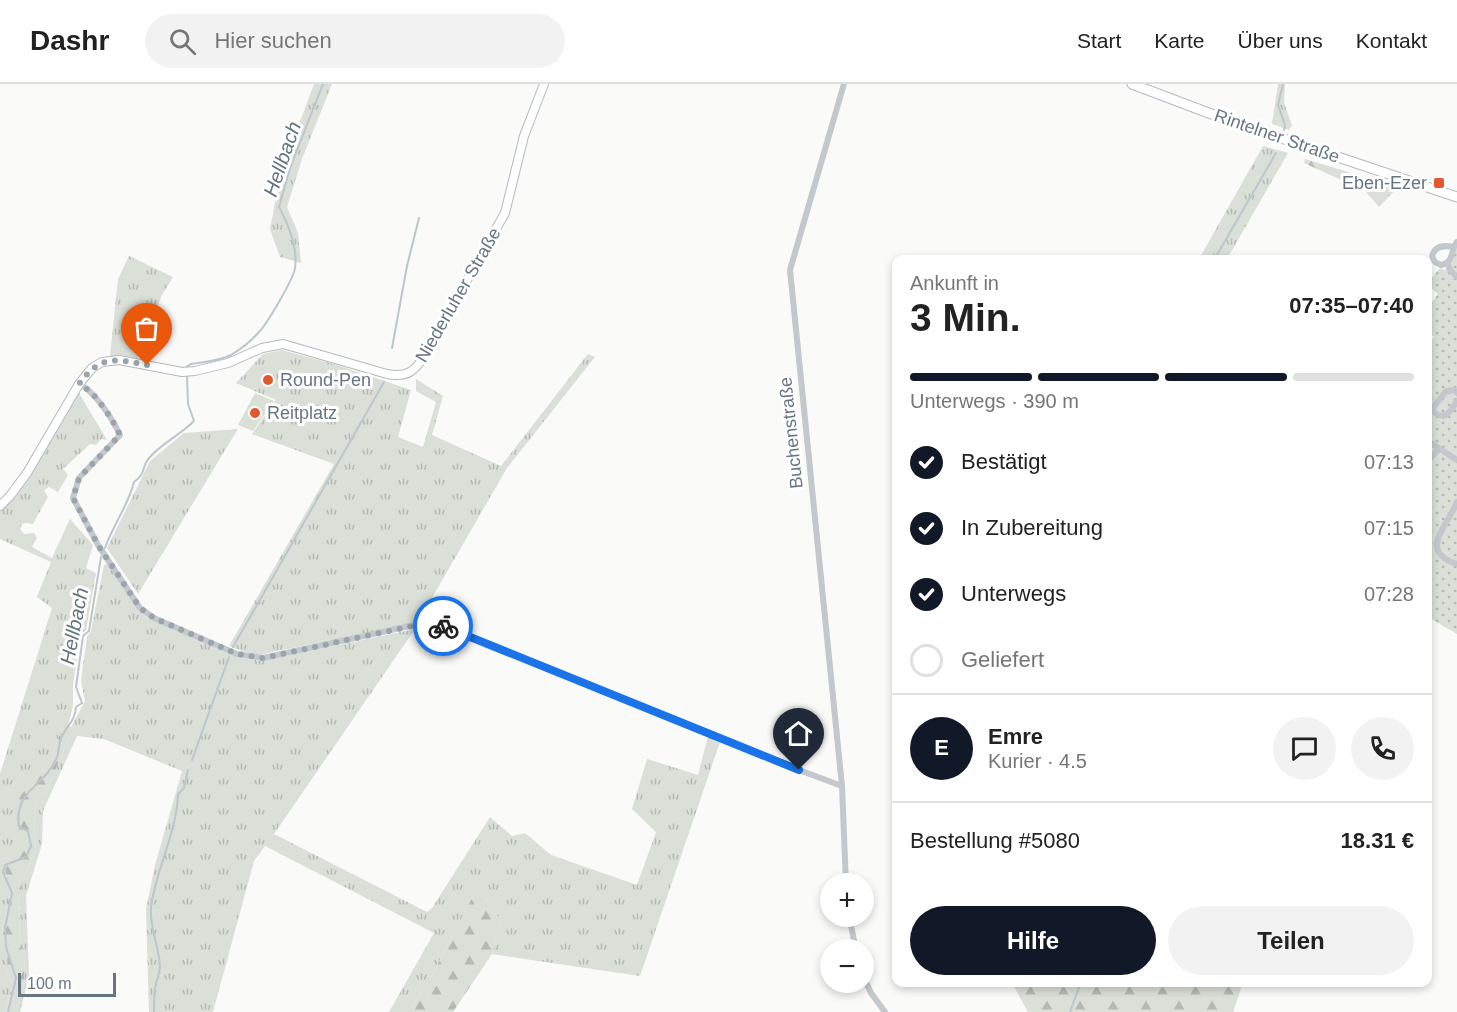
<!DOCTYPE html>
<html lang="de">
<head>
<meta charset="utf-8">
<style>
  :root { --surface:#fff; --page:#f2f2f2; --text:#222; --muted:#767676; --line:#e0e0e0; --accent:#111827 }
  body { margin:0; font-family:Helvetica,sans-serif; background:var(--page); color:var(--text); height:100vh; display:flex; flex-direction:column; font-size:22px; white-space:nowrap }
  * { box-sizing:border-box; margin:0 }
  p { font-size:20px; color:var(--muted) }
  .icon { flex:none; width:33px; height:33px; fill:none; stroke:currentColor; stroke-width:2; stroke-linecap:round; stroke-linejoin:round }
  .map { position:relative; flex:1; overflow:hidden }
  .side { position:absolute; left:892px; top:171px; width:540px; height:732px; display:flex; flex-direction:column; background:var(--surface); border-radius:12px; box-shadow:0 3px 9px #0003 }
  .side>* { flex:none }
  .buttons { position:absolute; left:820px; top:789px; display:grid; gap:12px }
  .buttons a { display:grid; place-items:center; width:54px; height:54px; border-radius:50%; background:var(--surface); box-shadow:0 3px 9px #0003; font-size:30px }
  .scale { position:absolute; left:18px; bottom:15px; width:98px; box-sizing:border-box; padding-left:6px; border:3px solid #657683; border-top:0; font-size:16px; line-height:21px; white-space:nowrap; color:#657683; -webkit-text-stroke:4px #fff; paint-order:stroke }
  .pin { position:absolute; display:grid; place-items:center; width:51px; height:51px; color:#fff; margin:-62px -26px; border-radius:50% 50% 50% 0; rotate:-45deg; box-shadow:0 0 6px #0007 }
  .pin .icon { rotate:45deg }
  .courier { position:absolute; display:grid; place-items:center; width:60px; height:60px; margin:-30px; border:4px solid #1a73e8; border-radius:50%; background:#fff; color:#222; box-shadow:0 2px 8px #0007 }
  .head em { font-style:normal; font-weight:600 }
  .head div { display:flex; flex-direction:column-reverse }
  .head { display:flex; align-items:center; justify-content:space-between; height:102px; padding:0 18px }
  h1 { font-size:39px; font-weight:600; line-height:45px }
  .bar { display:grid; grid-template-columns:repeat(4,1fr); gap:9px 6px; align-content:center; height:72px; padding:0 18px }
  .bar i { height:8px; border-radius:4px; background:var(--line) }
  .bar .selected { background:var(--accent) }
  .bar p { grid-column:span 4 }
  .line { display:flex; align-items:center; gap:15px; padding:0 18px; border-top:2px solid var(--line) }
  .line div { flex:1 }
  .round { display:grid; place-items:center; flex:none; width:63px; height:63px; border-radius:32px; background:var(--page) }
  ol { padding:0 18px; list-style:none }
  li { display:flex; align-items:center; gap:18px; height:66px }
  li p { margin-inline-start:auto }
  li .icon { padding:6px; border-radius:50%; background:var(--accent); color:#fff; stroke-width:4 }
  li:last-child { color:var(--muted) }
  li i { width:33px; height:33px; border:3px solid var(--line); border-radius:50% }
  .primary-button { display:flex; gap:12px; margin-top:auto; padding:12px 18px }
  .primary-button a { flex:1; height:69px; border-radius:36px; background:var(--accent); color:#fff; font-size:24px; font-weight:600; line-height:69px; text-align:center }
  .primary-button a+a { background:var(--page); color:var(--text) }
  header { display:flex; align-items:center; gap:36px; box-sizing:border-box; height:84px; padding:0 30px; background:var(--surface); border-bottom:2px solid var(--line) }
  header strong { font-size:28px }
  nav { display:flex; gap:33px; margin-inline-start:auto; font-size:21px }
  .search { width:420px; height:54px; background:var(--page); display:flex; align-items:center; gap:15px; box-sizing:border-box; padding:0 21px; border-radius:33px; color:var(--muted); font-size:22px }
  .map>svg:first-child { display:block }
  .grass { fill:url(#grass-tufts) }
  .forest { fill:url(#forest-firs) }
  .park { fill:url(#park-dots) }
  .garden { fill:#dadfd7 }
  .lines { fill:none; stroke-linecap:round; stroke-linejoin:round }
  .stream { stroke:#bbc7cb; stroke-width:2 }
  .secondary-casing { stroke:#b3babf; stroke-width:10 }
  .primary-casing { stroke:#b5babe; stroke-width:11 }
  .street { stroke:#c3c8cc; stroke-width:6 }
  .secondary { stroke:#fff; stroke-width:8 }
  .primary { stroke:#fff; stroke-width:9 }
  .done { stroke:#99a4ac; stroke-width:6; stroke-dasharray:0 10.8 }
  .route { stroke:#1a73e8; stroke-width:8 }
  .poi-dot { fill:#e4572e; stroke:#fff; stroke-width:2 }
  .labels { text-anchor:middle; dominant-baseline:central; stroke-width:6; stroke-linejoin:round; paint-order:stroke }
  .street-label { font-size:18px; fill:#657683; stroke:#fff }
  .poi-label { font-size:18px; fill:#657683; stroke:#fff; text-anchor:start }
  .water-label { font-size:20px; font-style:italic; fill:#60757c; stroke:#fff }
</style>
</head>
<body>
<header>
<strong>Dashr</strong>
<div class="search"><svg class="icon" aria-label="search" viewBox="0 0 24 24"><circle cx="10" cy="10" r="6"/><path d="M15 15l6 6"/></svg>Hier suchen</div>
<nav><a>Start</a><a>Karte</a><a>Über uns</a><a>Kontakt</a></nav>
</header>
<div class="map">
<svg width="1457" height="928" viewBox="0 0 1457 928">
  <defs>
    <pattern id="grass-tufts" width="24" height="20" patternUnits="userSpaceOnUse" patternTransform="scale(1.5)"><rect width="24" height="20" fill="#dadfd7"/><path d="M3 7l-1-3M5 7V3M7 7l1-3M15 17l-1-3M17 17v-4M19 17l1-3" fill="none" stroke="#b4b9b4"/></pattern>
    <pattern id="forest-firs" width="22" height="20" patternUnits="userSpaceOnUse" patternTransform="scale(1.5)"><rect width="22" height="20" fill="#dadfd7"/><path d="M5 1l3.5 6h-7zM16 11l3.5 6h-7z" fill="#b4b9b4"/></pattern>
    <pattern id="park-dots" width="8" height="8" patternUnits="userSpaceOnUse" patternTransform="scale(1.5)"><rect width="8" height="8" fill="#dadfd7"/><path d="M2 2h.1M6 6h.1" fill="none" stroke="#b4b9b4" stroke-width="1.8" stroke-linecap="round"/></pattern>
  </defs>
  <rect width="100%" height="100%" fill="#fafaf8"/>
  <!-- grass -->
  <g class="grass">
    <path d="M314 0H332L302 75 287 123 298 149 301 179 280 173 270 145 280 92Z"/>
    <path d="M1278 0H1285L1284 19 1292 41 1289 46 1272 40Z"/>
    <path d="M1263 62 1288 69 1227 175H1199Z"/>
    <path d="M1358 91 1396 105 1379 123 1354 94Z"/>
    <path d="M129 172 173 193 162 211 137 275 110 272 118 195Z"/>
    <path d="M282 266 337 281 411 306 398 353 423 363 436 318 416 307V295L443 312 432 351 501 382 588 270 595 273 507 384 418 538 258 571 245 568 229 562 334 380 252 350 276 316 236 299 263 270Z"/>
    <path d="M79 309 107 356 101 355 96 361 90 360 63 385 68 391 58 408 49 403 44 406 48 413 33 440 26 439 22 440 20 445 24 450 34 449 37 454 32 463 52 474 70 435 93 461 86 484 96 489 86 546 80 551 73 601V622L68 642 71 643 85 617 81 596 87 553 91 547 104 481 108 480 139 527 148 534 229 570 241 574 262 577 415 545 274 750 427 828 432 824 490 733 512 752 525 749 551 771 637 801 656 748 632 725 647 675 698 691 708 652 720 658 640 892 492 870 501 835 453 849 433 890 409 928H389L434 849 265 762 254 777 213 928H149L146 825 155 781 182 687 104 655 77 652 43 727 42 760 26 812 29 892 20 928H16L24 898 25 871 19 860 20 825 17 820 26 788 36 765 34 739 37 712 46 709 70 651 59 652 50 677 16 717 28 756 4 780 10 810 2 845 8 875 6 888 13 899 5 928H0V690L52 524 37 513 51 478 0 455V427L21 405Z"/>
    <path d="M238 345 233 353 138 510 107 464 150 377 184 349Z"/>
  </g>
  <!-- forest -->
  <g class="forest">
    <path d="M1305 75 1358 91 1348 99 1304 79Z"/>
    <path d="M64 649 70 651 46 709 37 712 34 739 36 765 26 788 17 820 20 826 19 860 25 871 24 898 16 928H5L13 899 6 888 8 875 2 845 10 810 4 780 28 756 13 740 16 717 50 677 59 652Z"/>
    <path d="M474 811 501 835 492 870 453 928H409L433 890 453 849Z"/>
    <path d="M1012 899H1243L1233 928H1028Z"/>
  </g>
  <!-- park -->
  <path class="park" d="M1457 164V550L1428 533V260L1434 253 1428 247V220L1430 221 1438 210 1428 201V198L1440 184 1445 186 1452 177Z"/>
  <!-- garden -->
  <path class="garden" d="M255 309 274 317 253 347 238 341Z"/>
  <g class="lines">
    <!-- stream -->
    <g class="stream">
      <path d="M1283 0 1278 21 1285 41 1284 46"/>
      <path d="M1214 176 1276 69"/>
      <path d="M392 264 407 182 419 134"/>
      <path d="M186 285V283L191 280C203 278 220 277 231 271 241 265 252 256 259 248 267 240 294 194 295 184 298 163 288 140 279 123L290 84 323 0"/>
      <path d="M105 464C113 441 128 422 134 398 147 389 141 383 149 374 161 360 180 351 194 337L188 320 187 291"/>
      <path d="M233 563 384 298"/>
      <path d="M192 676 229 573"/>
      <path d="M8 928 16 894 6 863 5 844 12 809 3 788 5 781 26 773 31 762 28 747 19 743C13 707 45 702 56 675 60 668 58 659 62 652 68 640 75 637 76 623L82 619 76 603 83 552 89 547 101 473"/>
      <path d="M154 928C154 920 154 912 155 905 156 897 160 890 160 882 159 862 149 843 151 823 156 785 177 748 178 710L184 704 188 686"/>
      <path d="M1070 928 1081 898"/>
    </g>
    <defs>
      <path id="secondary" d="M0 422 10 412 27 389 79 300 92 284 102 278 119 276 182 288 195 287 228 279 262 264 283 260 387 290C407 294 416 287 425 270L505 129 524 52 544 0"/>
      <path id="primary" d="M1132 0 1222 34 1457 113"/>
    </defs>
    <!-- secondary casing -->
    <use href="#secondary" class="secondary-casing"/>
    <!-- primary casing -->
    <use href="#primary" class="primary-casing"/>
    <!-- street -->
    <g class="street">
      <path d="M844 0 790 186 842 702 846 800"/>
      <path d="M1453 163C1444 161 1435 162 1432 172L1435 178 1441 181C1455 178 1450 166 1457 158"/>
      <path d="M1447 179 1451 187 1457 193"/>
      <path d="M79 300C95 307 113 336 120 351L79 394 73 414 98 461 140 524 154 534 237 570 263 574 414 541 427 539 438 540 799 686 842 702"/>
      <path d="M1431 326C1446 338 1448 330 1457 317"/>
      <path d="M1428 330 1446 307 1454 306 1457 309"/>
      <path d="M1428 357 1457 376"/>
      <path d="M1428 376 1439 365"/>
      <path d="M1457 418C1448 442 1417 467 1457 480"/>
      <path d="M849 832 856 866"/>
      <path d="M864 894 871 909 885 928"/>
    </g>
    <!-- secondary -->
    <use href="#secondary" class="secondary"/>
    <!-- primary -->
    <use href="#primary" class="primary"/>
  </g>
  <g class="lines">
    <!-- done -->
    <path class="done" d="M147 281C115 275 101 270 79 300 95 307 113 336 120 351L79 394 73 414 98 461 140 524 154 534 237 570 263 574 427 539 443 542"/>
    <!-- route -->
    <path class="route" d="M443 542 799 686"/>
  </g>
  <!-- markers -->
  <g class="poi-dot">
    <rect x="1433" y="93" width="12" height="12" rx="3"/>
    <circle cx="268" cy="296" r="6"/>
    <circle cx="255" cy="329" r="6"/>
  </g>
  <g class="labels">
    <!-- street labels -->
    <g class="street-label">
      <text transform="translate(1277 52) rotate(19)">Rintelner Straße</text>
      <text transform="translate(458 211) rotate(-60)">Niederluher Straße</text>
      <text transform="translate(791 349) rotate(-96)">Buchenstraße</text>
    </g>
    <!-- poi labels -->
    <g class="poi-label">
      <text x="1427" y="99" text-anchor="end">Eben-Ezer</text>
      <text x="280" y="296">Round-Pen</text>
      <text x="267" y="329">Reitplatz</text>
    </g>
    <!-- water labels -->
    <g class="water-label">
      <text transform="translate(282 75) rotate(-71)">Hellbach</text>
      <text transform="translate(74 542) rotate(-79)">Hellbach</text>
    </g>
  </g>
</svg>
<div class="buttons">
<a>+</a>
<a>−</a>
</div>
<div class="scale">100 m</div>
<div class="pin" style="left:147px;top:281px;background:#ea580c"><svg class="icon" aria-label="bag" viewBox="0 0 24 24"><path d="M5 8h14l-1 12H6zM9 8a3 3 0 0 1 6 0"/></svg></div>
<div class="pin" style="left:799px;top:686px;background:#1f2937"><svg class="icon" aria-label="home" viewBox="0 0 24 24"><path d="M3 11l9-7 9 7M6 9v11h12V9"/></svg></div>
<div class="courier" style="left:443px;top:542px"><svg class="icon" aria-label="bike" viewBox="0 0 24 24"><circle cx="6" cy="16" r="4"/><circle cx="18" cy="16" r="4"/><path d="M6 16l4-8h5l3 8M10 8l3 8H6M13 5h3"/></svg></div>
<section class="side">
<div class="head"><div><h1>3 Min.</h1><p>Ankunft in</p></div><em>07:35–07:40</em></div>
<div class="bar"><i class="selected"></i><i class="selected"></i><i class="selected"></i><i></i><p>Unterwegs · 390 m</p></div>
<ol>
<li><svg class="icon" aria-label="check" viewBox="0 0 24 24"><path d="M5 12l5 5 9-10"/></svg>Bestätigt<p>07:13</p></li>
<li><svg class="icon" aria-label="check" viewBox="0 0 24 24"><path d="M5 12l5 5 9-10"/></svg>In Zubereitung<p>07:15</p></li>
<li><svg class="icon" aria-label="check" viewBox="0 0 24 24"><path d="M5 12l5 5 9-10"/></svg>Unterwegs<p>07:28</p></li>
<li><i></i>Geliefert</li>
</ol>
<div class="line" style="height:108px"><b class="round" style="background:var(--accent);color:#fff">E</b><div><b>Emre</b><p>Kurier · 4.5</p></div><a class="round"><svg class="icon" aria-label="chat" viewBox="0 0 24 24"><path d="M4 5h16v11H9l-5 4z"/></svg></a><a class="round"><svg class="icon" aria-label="phone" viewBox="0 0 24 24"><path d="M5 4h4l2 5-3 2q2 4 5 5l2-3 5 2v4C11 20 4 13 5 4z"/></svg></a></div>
<div class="line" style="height:78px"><div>Bestellung #5080</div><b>18.31 €</b></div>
<div class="primary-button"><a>Hilfe</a><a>Teilen</a></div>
</section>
</div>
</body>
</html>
